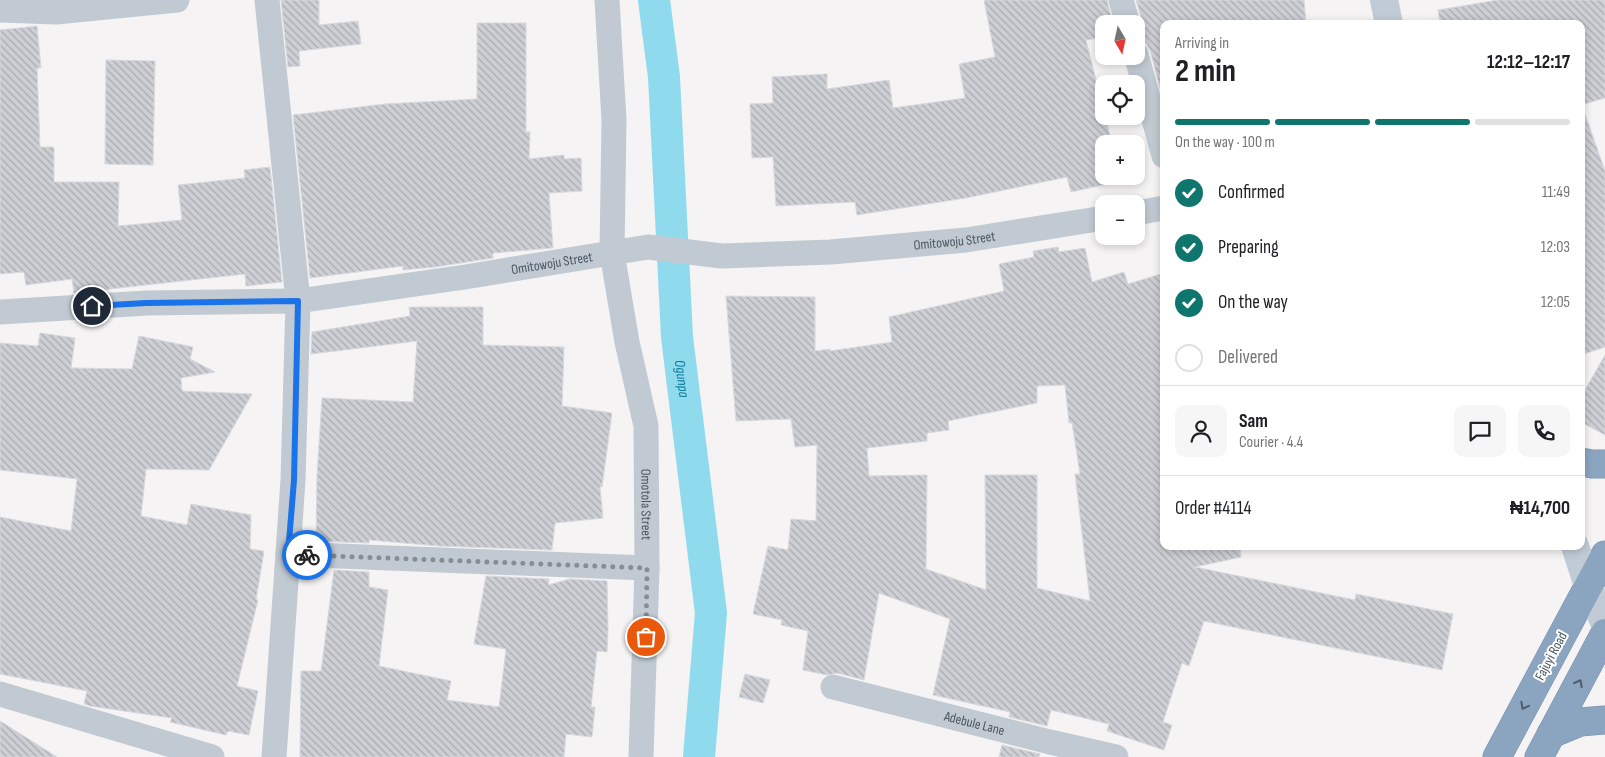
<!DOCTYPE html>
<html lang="en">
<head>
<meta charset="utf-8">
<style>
  :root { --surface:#fff; --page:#f6f6f6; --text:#202124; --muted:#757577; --line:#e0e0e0; --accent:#0f766e }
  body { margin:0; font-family:"Sofia Sans Condensed",sans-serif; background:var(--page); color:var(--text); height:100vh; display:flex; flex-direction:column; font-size:19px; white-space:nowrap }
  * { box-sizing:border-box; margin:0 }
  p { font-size:16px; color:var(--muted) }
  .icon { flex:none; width:28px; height:28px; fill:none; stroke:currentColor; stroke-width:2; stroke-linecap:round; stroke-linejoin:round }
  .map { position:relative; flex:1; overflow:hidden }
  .side { position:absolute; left:1160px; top:20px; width:425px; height:530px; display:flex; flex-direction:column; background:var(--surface); border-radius:10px; box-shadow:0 2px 8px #0003 }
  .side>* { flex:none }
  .needle { width:32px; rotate:171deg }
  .buttons { position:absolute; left:1095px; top:15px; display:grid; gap:10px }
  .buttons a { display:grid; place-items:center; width:50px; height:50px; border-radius:10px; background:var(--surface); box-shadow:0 2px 8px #0003; font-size:25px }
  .pin { position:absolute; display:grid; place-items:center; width:42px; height:42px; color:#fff; margin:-21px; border:2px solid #fff; border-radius:50%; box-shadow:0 1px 5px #0007 }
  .courier { position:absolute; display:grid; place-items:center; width:50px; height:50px; margin:-25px; border:4px solid #1a73e8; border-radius:50%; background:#fff; color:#222; box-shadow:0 1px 6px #0007 }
  .head em { font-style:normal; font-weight:700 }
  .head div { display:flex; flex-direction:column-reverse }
  .head { display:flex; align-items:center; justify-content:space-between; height:85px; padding:0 15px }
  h1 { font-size:32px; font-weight:700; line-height:38px }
  .bar { display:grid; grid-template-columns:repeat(4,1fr); gap:8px 5px; align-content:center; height:60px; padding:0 15px }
  .bar i { height:6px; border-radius:4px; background:var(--line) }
  .bar .on { background:var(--accent) }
  .bar p { grid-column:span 4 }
  .line { display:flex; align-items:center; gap:12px; padding:0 15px; border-top:1px solid var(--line) }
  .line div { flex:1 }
  .round { display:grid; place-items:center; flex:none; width:52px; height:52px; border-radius:10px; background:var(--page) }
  ol { padding:0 15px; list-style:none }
  li { display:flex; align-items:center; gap:15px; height:55px }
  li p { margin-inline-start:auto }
  li .icon { padding:5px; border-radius:50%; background:var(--accent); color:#fff; stroke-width:4 }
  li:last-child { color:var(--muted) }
  li i { width:28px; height:28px; border:2px solid var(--line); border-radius:50% }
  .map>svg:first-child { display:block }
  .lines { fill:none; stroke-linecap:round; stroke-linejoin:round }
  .canal { stroke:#90daee; stroke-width:32 }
  .building { fill:url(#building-back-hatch); stroke:#d7d9de; fill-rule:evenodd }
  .highway-casing { stroke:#7690ad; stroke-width:29 }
  .street { stroke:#c1cad2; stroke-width:25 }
  .secondary { stroke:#c1cbd6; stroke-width:28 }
  .highway { stroke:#8ba5c1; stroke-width:28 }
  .oneway { stroke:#505e6b }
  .done { stroke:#868d94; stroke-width:5; stroke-dasharray:0 9 }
  .route { stroke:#1a73e8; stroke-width:6 }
  .labels { text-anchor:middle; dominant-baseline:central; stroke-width:4; stroke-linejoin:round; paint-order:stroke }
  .street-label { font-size:14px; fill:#4a5661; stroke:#fff }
  .water-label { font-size:15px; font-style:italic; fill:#0c7c9b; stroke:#fff }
</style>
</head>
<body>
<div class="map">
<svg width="1605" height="757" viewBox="0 0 1605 757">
  <defs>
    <pattern id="building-back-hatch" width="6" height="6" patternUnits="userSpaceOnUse" patternTransform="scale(1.25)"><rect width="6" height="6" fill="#cdcfd5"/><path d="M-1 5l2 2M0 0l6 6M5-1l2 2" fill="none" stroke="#a8abb0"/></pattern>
  </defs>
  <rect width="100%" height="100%" fill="#f5f3f3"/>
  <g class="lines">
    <!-- canal -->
    <path class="canal" id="s1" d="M654 0 664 77 677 337 711 613 699 757"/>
  </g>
  <!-- building -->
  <g class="building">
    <path d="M281 0H319V25L358 21 361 44 299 51 300 66 288 67Z"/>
    <path d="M984 0H1107L1113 24H1104V37L1086 40 1112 144H1104V176H1120L1121 181 1071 192 1067 177 966 198 857 215 855 202 776 206 773 157 752 158 750 104 773 103 772 77 827 74V89L889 80 893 108 965 98 959 64 995 57Z"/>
    <path d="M1136 0H1304L1306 24H1164L1163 99 1150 50 1146 43 1140 40 1138 34 1142 28V20Z"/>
    <path d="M1498 0H1605V98L1581 105V24H1440L1438 10Z"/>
    <path d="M477 23H526V132H530L529 159 564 155V159L581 158 582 191 549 193 553 248 493 253V258L435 267 403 270V266L310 278 293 115 385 104 477 99Z"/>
    <path d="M37 26 41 68H37L40 147H54V182H119L118 226 182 220 178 185 245 178 244 170 270 167 282 282 246 286 245 274 74 293 72 279 26 285 24 272 0 274V30Z"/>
    <path d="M106 60 155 61 153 165 105 164Z"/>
    <path d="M1585 114 1605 171V347L1581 355V115Z"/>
    <path d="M1058 247 1059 252 1085 248 1092 282 1124 272 1128 284 1164 273V546H1240L1241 557 1195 567 1355 600 1356 594 1453 614 1442 670 1204 621 1189 666 1182 663 1163 722 1172 725 1164 750 1107 731 1109 724 1051 710 1047 726 1009 717 1010 712 933 695 950 619 879 593 864 680 837 673 827 675 803 670 808 631 781 625 782 620 753 614 768 546 788 550 791 519 816 521 817 445 795 447 791 419 736 421 726 296 815 297V351L830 349V351L892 342 889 317 1004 291 999 264 1034 257 1033 251ZM1065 385 1069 423H1072L1080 474H1075L1090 601 1037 588V475H985L986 590 926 569 927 475 869 476 867 448 927 441V433L949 430 948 421 1037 403V386Z"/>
    <path d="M409 307H483V345L564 347 562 406 612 413 602 487H600L603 518 555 523 552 550 439 546 369 540V543L316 541 317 475 322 398 413 402 417 341 311 354 312 332 410 316Z"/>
    <path d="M40 333 75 338 71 368 132 369 139 336 193 347 190 359 215 372 181 378 182 391 252 394 209 470 146 469 141 516 187 525 191 504 251 515 250 549 264 551 256 600H258L237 686 258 691 249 735 228 731 226 735 170 722 172 718 90 706 84 704 87 691 0 674V517L71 531 77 479 0 470V343L38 346Z"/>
    <path d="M1605 355V435L1581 422V397Z"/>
    <path d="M334 570 369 572V587L388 590 379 666 451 681 447 700 499 707 506 649 474 644 486 576 549 579 548 585 570 579 607 581 608 630 607 652 597 651 591 707H595L592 737 566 734 564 757H300L301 671H321Z"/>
    <path d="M745 674 770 680 763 703 739 697Z"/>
    <path d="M0 721 57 757H0Z"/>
    <path d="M1002 745 1040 754 1039 757H999Z"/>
  </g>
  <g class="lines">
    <defs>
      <g id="highway">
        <path d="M1581 462 1592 464H1605"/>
        <path d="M1551 734 1580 722 1605 720"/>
        <path d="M1497 757 1605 555"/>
        <path d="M1539 757 1605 633"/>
      </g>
    </defs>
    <!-- highway casing -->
    <use href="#highway" class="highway-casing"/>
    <!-- street -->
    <g class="street">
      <path d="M267 0 298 301 293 480 274 757"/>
      <path id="s2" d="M607 0 614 120 612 253 627 342 646 426 647 568 641 757"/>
      <path d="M1121 0 1128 24"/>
      <path d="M0 10 56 12 177 0"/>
      <path d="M1136 54 1164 156"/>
      <path d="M1136 213 1164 208"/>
      <path id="s3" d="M0 312 147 303 298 301 465 277 648 247 722 256 831 252 966 240 1104 218"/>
      <path d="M288 554 647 568"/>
      <path id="s4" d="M833 687 1050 742 1116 757"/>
      <path d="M0 694 212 757"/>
    </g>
    <!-- secondary -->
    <g class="secondary">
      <path d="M1384 0 1389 24"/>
      <path d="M1575 546 1588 586 1605 624"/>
    </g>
    <!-- highway -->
    <use href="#highway" class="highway"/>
  </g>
  <!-- one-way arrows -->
  <defs><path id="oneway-chevron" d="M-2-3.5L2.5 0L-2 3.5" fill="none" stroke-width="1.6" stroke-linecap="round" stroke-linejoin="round" transform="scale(1.25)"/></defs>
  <g class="oneway">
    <use href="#oneway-chevron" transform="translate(1579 683) rotate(-62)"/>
    <use href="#oneway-chevron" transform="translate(1524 706) rotate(118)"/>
  </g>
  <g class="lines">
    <!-- done -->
    <path class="done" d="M307 555 647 568 646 637"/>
    <!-- route -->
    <path class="route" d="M92 306 146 303 298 301 294 480 288 554 307 555"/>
  </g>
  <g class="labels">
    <!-- street labels -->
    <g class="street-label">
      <text stroke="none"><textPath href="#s3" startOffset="960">Omitowoju Street</textPath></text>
      <text stroke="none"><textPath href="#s3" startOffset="555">Omitowoju Street</textPath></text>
      <text stroke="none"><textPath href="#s2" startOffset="508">Omotola Street</textPath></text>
      <text transform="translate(1551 656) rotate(-62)">Fajuyi Road</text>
      <text stroke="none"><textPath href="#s4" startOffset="146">Adebule Lane</textPath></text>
    </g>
    <!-- water labels -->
    <g class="water-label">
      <text stroke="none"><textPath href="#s1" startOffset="380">Ogunpa</textPath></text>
    </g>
  </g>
</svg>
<div class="buttons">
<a><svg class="needle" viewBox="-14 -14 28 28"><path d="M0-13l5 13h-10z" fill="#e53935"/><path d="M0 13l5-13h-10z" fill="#757577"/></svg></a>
<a><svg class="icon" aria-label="locate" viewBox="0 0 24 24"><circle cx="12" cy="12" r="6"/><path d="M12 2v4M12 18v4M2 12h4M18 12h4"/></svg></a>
<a>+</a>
<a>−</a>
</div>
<div class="pin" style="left:646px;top:637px;background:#ea580c"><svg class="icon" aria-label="bag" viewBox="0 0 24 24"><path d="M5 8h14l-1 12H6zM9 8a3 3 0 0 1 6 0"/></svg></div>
<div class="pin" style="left:92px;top:306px;background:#1f2937"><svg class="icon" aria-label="home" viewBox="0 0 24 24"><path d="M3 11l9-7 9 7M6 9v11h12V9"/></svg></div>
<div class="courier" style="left:307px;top:555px"><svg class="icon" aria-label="bike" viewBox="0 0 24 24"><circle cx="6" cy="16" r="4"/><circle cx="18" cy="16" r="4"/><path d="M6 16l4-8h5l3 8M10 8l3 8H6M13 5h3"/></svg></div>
<section class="side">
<div class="head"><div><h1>2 min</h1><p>Arriving in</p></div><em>12:12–12:17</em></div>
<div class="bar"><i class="on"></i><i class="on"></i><i class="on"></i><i></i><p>On the way · 100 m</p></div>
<ol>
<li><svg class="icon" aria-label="check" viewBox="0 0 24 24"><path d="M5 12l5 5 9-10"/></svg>Confirmed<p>11:49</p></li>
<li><svg class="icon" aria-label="check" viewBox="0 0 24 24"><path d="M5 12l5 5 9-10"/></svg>Preparing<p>12:03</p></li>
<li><svg class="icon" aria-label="check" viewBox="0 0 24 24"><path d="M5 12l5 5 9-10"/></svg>On the way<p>12:05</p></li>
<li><i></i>Delivered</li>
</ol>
<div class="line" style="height:90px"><a class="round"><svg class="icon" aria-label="person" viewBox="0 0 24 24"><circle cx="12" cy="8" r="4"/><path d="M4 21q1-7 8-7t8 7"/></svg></a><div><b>Sam</b><p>Courier · 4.4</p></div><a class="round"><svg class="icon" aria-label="chat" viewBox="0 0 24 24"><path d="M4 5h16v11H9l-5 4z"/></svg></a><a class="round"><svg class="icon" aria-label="phone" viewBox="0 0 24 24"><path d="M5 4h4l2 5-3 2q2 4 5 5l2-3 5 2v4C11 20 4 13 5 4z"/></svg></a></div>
<div class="line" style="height:65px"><div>Order #4114</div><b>₦14,700</b></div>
</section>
</div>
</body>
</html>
